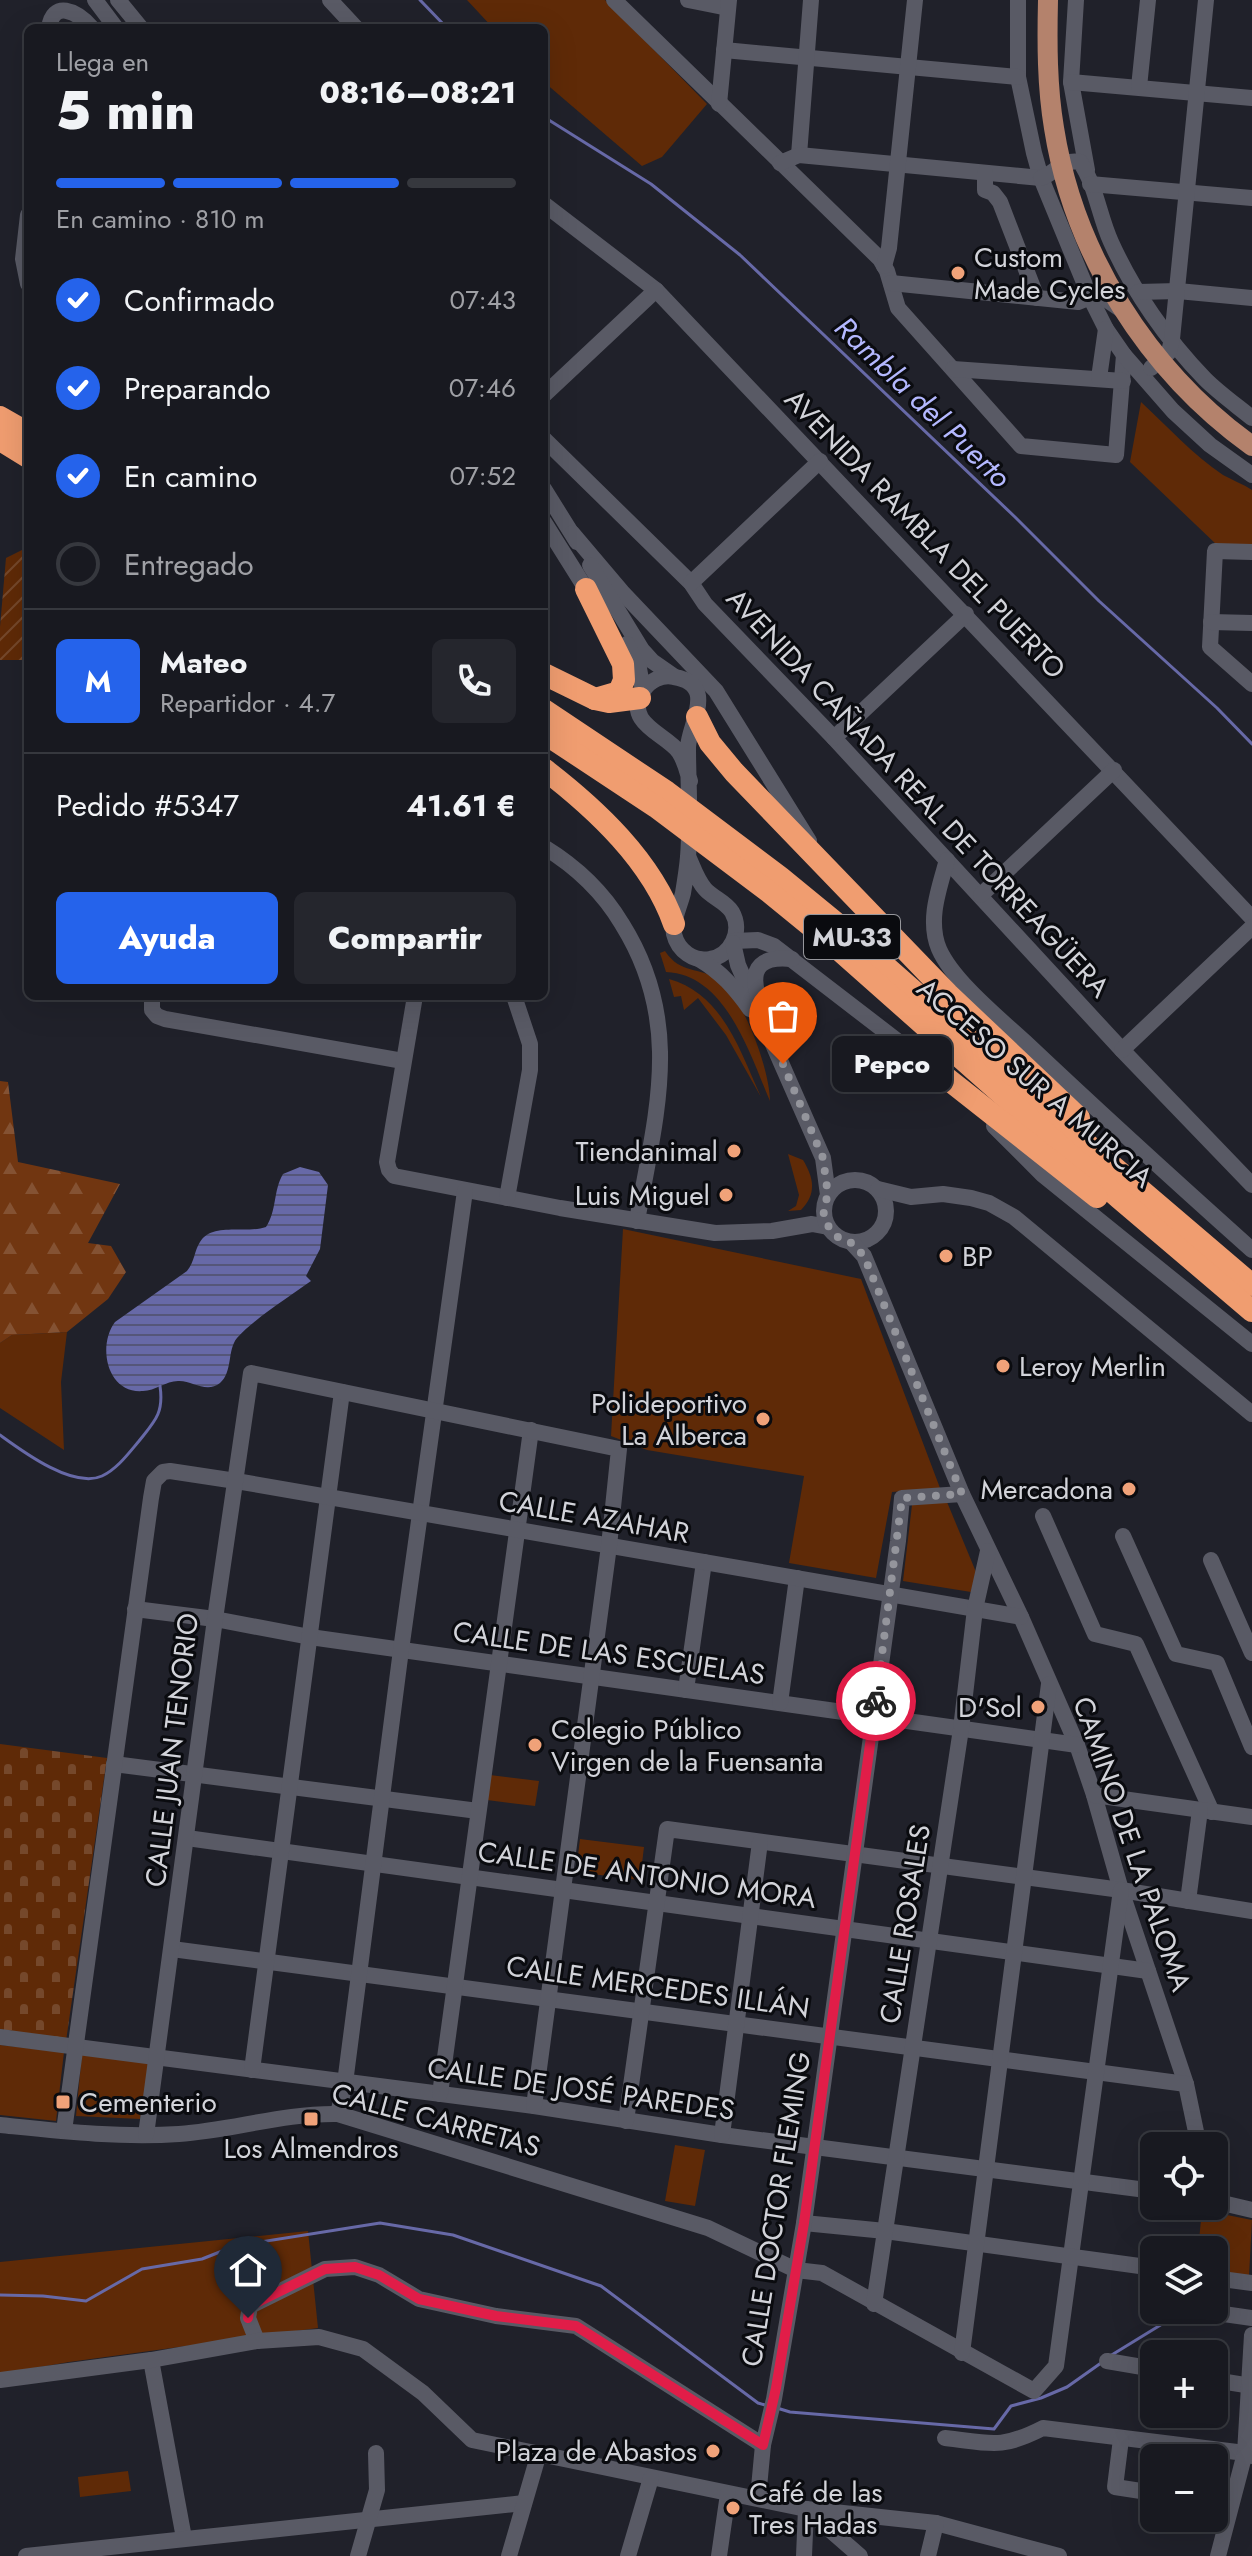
<!DOCTYPE html>
<html lang="es">
<head>
<meta charset="utf-8">
<style>
  :root { --surface:#181920; --page:#25262d; --text:#f1f3f6; --muted:#9fa0a5; --line:#36383e; --accent:#2563eb }
  body { margin:0; font-family:Jost,sans-serif; background:var(--page); color:var(--text); height:100vh; display:flex; flex-direction:column; font-size:30px; white-space:nowrap }
  * { box-sizing:border-box; margin:0 }
  p { font-size:26px; color:var(--muted) }
  .icon { flex:none; width:44px; height:44px; fill:none; stroke:currentColor; stroke-width:2; stroke-linecap:round; stroke-linejoin:round }
  .map { position:relative; flex:1; overflow:hidden }
  .side { position:absolute; left:24px; top:24px; width:524px; height:976px; display:flex; flex-direction:column; background:var(--surface); border-radius:12px; box-shadow:0 8px 32px #0002,0 0 0 2px var(--line) }
  .side>* { flex:none }
  .fabs { position:absolute; left:1140px; top:2132px; display:grid; gap:16px }
  .fabs a { display:grid; place-items:center; width:88px; height:88px; border-radius:12px; background:var(--surface); box-shadow:0 8px 32px #0002,0 0 0 2px var(--line); font-size:40px }
  .pin { position:absolute; display:grid; place-items:center; width:68px; height:68px; color:#fff; margin:-82px -34px; border-radius:50% 50% 50% 0; rotate:-45deg; box-shadow:0 0 8px #0007 }
  .pin .icon { rotate:45deg }
  .courier { position:absolute; display:grid; place-items:center; width:80px; height:80px; margin:-40px; border:6px solid #e11d48; border-radius:50%; background:#fff; color:#222; box-shadow:0 2px 10px #0007 }
  .bubble { position:absolute; height:56px; border-radius:12px; background:var(--surface); box-shadow:0 8px 32px #0002,0 0 0 2px var(--line); font-size:26px; font-weight:800; line-height:56px; text-align:center }
  .overview em { font-style:normal; font-weight:800 }
  .overview div { display:flex; flex-direction:column-reverse }
  .overview { display:flex; align-items:center; justify-content:space-between; height:136px; padding:0 32px }
  h1 { font-size:52px; font-weight:800; line-height:60px }
  .bar { display:grid; grid-template-columns:repeat(4,1fr); gap:12px 8px; align-content:center; height:96px; padding:0 32px }
  .bar i { height:10px; border-radius:6px; background:var(--line) }
  .bar .current { background:var(--accent) }
  .bar p { grid-column:span 4 }
  .line { display:flex; align-items:center; gap:20px; padding:0 32px; border-top:2px solid var(--line) }
  .line div { flex:1 }
  .round { display:grid; place-items:center; flex:none; width:84px; height:84px; border-radius:12px; background:var(--page) }
  ol { padding:0 32px; list-style:none }
  li { display:flex; align-items:center; gap:24px; height:88px }
  li p { margin-inline-start:auto }
  li .icon { padding:8px; border-radius:50%; background:var(--accent); color:#fff; stroke-width:4 }
  li:last-child { color:var(--muted) }
  li i { width:44px; height:44px; border:4px solid var(--line); border-radius:50% }
  .primary-button { display:flex; gap:16px; margin-top:auto; padding:16px 32px }
  .primary-button a { flex:1; height:92px; border-radius:12px; background:var(--accent); color:#fff; font-size:32px; font-weight:800; line-height:92px; text-align:center }
  .primary-button a+a { background:var(--page); color:var(--text) }
  .map>svg:first-child { display:block }
  .green { fill:#5f2a07 }
  .forest { fill:url(#forest-firs) }
  .cemetery { fill:url(#cemetery-stones) }
  .garden { fill:url(#garden-furrows) }
  .water { fill:url(#water-rules) }
  .lines { fill:none; stroke-linecap:round; stroke-linejoin:round }
  .stream { stroke:#6769a7; stroke-width:3 }
  .minor { stroke:#595a65; stroke-width:16 }
  .major { stroke:#b4826c; stroke-width:20 }
  .highway { stroke:#f09d70; stroke-width:22 }
  .done { stroke:#94959c; stroke-width:8; stroke-dasharray:0 14.4 }
  .route { stroke:#e11d48; stroke-width:10 }
  .poi-dot { fill:#f0a279; stroke:#0a0b0f; stroke-width:3 }
  .labels { text-anchor:middle; dominant-baseline:central; stroke-width:6; stroke-linejoin:round; paint-order:stroke }
  .shield { fill:#0a0b0f; stroke:#96979c; stroke-width:2 }
  .shield-label { font-size:26px; font-weight:bold; fill:#d2d3d9 }
  .poi-label { font-size:28px; fill:#d2d3d9; stroke:#0a0b0f; text-anchor:start }
  .street-label { font-size:28px; fill:#d2d3d9; stroke:#0a0b0f }
  .water-label { font-size:30px; font-style:italic; fill:#b4b8ff; stroke:#0a0b0f }
</style>
</head>
<body>
<div class="map">
<svg width="1252" height="2556" viewBox="0 0 1252 2556">
  <defs>
    <pattern id="forest-firs" width="22" height="20" patternUnits="userSpaceOnUse" patternTransform="scale(2)"><rect width="22" height="20" fill="#713611"/><path d="M5 1l3.5 6h-7zM16 11l3.5 6h-7z" fill="#845233"/></pattern>
    <pattern id="cemetery-stones" width="16" height="16" patternUnits="userSpaceOnUse" patternTransform="scale(2)"><rect width="16" height="16" fill="#5f2a07"/><path d="M2 7V4a2 2 0 0 1 4 0v3zM10 15v-3a2 2 0 0 1 4 0v3z" fill="#75482b"/></pattern>
    <pattern id="garden-furrows" width="10" height="10" patternUnits="userSpaceOnUse" patternTransform="scale(2)"><rect width="10" height="10" fill="#5f2a07"/><path d="M-1 1l2-2M0 10L10 0M9 11l2-2" fill="none" stroke="#75482b"/></pattern>
    <pattern id="water-rules" width="6" height="5" patternUnits="userSpaceOnUse" patternTransform="scale(2)"><rect width="6" height="5" fill="#6769a7"/><path d="M0 2.5h6" fill="none" stroke="#555679"/></pattern>
  </defs>
  <rect width="100%" height="100%" fill="#20212a"/>
  <!-- green -->
  <g class="green">
    <path d="M467 0H605L707 104 662 157 642 166 544 82V28H493Z"/>
    <path d="M1141 402C1167 426 1193 455 1223 475 1232 480 1243 484 1252 490V544L1217 545 1130 462Z"/>
    <path d="M665 951C681 975 699 966 719 980 744 998 770 1071 770 1101 750 1055 726 974 666 972L660 953Z"/>
    <path d="M669 979C723 994 740 1051 761 1097L726 1035 698 998 684 1010 681 996 674 997Z"/>
    <path d="M788 1154 803 1160C814 1178 817 1194 801 1210L788 1211 796 1206 799 1195Z"/>
    <path d="M623 1229 861 1279 940 1488 892 1492 876 1578 789 1563 804 1476 647 1450 611 1436Z"/>
    <path d="M67 1332 61 1382 64 1450 0 1408V1343L12 1335Z"/>
    <path d="M947 1502 976 1572 971 1592 903 1581 912 1505Z"/>
    <path d="M490 1775 539 1781 535 1806 487 1800Z"/>
    <path d="M580 1839 644 1847 640 1880 576 1872Z"/>
    <path d="M0 2045 64 2052 56 2121 0 2115Z"/>
    <path d="M82 2053 151 2062 140 2119 76 2116Z"/>
    <path d="M675 2145 705 2150 695 2206 665 2201Z"/>
    <path d="M1202 2210 1252 2220 1249 2276 1214 2271V2250H1198Z"/>
    <path d="M308 2231 318 2328 69 2362 0 2374V2262Z"/>
    <path d="M128 2471 131 2491 80 2497 78 2477Z"/>
  </g>
  <!-- forest -->
  <path class="forest" d="M0 1081 8 1082 18 1162 120 1184 88 1243 111 1246 126 1272 108 1299 67 1332 12 1335 0 1343Z"/>
  <!-- cemetery -->
  <path class="cemetery" d="M0 1744 107 1758 66 2041 0 2032Z"/>
  <!-- garden -->
  <path class="garden" d="M26 548 24 660H0V627L6 558Z"/>
  <!-- water -->
  <path class="water" d="M300 1167 319 1172 328 1185 320 1249 306 1276 311 1281C290 1296 254 1319 237 1338 227 1350 233 1372 220 1383 206 1394 192 1380 178 1381 166 1381 155 1391 143 1391 107 1394 97 1346 115 1322L187 1271C195 1261 194 1251 200 1242 212 1222 247 1234 266 1227 277 1211 273 1191 283 1174Z"/>
  <g class="lines">
    <!-- stream -->
    <g class="stream">
      <path d="M420 0 447 28"/>
      <path d="M544 117 651 184 740 255 1015 517 1099 601 1217 708 1252 744"/>
      <path d="M0 1435C22 1451 73 1489 102 1476 117 1469 128 1454 139 1441 155 1421 164 1413 160 1386"/>
      <path d="M0 2295 43 2296 86 2301 142 2269 202 2259 235 2246 380 2223 453 2235 601 2286 758 2403 765 2405"/>
      <path d="M1110 2356 1185 2310"/>
      <path d="M777 2408 790 2412 994 2429 1011 2406 1041 2398 1067 2387 1101 2363"/>
    </g>
    <!-- minor -->
    <g class="minor">
      <path d="M95 0 116 28"/>
      <path d="M118 0 141 28"/>
      <path d="M330 0 356 28"/>
      <path d="M614 0 880 259 887 271 898 308 1021 446 1116 455 1124 355"/>
      <path d="M688 0 728 8"/>
      <path d="M1018 0V77L1034 153 1041 178 1090 297 1106 329 1124 355 1173 411 1210 445 1252 475"/>
      <path d="M1076 0 1071 82 1087 170"/>
      <path d="M49 28C53 0 76 10 92 28"/>
      <path d="M724 50 1018 77"/>
      <path d="M1071 82 1252 98"/>
      <path d="M1139 87 1148 0"/>
      <path d="M719 104 729 0"/>
      <path d="M799 155 811 0"/>
      <path d="M780 163 799 155 1041 178"/>
      <path d="M985 173V190L993 193 1000 202 1037 298"/>
      <path d="M1041 178C1056 173 1061 159 1080 162 1096 185 1099 216 1111 242 1133 291 1167 340 1205 379 1219 393 1236 405 1252 418"/>
      <path d="M1090 184 1252 198"/>
      <path d="M544 204 656 290 1252 918"/>
      <path d="M28 215 23 259 28 284"/>
      <path d="M884 266 889 248 915 0"/>
      <path d="M891 283 1078 302 1098 294 1123 311"/>
      <path d="M1138 292 1178 291 1252 298"/>
      <path d="M1151 368 1169 352 1172 339 1206 0"/>
      <path d="M953 369 1123 381"/>
      <path d="M1099 378 1106 329"/>
      <path d="M544 395 656 290"/>
      <path d="M544 439 691 583 705 604 834 738 1122 1050 1252 1185"/>
      <path d="M544 489 577 542"/>
      <path d="M544 522 591 597"/>
      <path d="M572 533 622 592 716 691 809 841"/>
      <path d="M1252 552 1215 551 1210 647 1252 684"/>
      <path d="M590 565 642 650 652 661 675 677"/>
      <path d="M691 583 820 461"/>
      <path d="M1211 622 1252 623"/>
      <path d="M627 644 639 668 643 691"/>
      <path d="M834 738 966 614"/>
      <path d="M544 847C575 866 603 892 622 924 684 1023 656 1113 637 1221"/>
      <path d="M688 856C693 867 697 880 705 889 713 898 726 902 732 912 743 931 731 956 710 959 694 962 678 951 674 934 672 920 680 906 683 893 685 881 687 869 688 857 691 820 688 783 688 747 689 724 718 684 674 677 662 674 649 681 643 691 623 723 666 734 679 752 685 761 687 771 690 781"/>
      <path d="M947 860C939 889 927 920 939 949 953 981 1000 1019 1026 1043 1100 1113 1176 1182 1252 1250"/>
      <path d="M981 895 1114 770"/>
      <path d="M734 941 758 940 774 946 943 1076"/>
      <path d="M733 943 738 965 823 1158 828 1195"/>
      <path d="M699 959C721 972 735 988 750 1009"/>
      <path d="M152 996V1010L157 1016 165 1019 403 1061"/>
      <path d="M415 996 387 1162 389 1170 394 1176 560 1208 715 1233 772 1231 812 1224 828 1227"/>
      <path d="M758 996C749 966 763 956 792 959"/>
      <path d="M1122 1050 1252 927"/>
      <path d="M994 1126 1043 1175 1252 1344"/>
      <circle cx="855" cy="1211" r="31"/>
      <path d="M878 1189 911 1197 943 1194 971 1198 989 1203 1014 1217 1252 1414"/>
      <path d="M507 1198 530 1070V1044L514 996"/>
      <path d="M852 1243 864 1256 962 1494 1021 1617 1077 1745 1094 1795 1121 1890 1186 2084 1199 2146"/>
      <path d="M1043 1516 1095 1634 1136 1644 1212 1812"/>
      <path d="M1123 1536 1176 1654 1217 1663 1252 1747"/>
      <path d="M1211 1560 1252 1653"/>
      <path d="M135 1609 215 1619 310 1637 1077 1745"/>
      <path d="M686 1690 704 1562"/>
      <path d="M780 1703 797 1578"/>
      <path d="M114 1764 478 1811"/>
      <path d="M1094 1795 1252 1817"/>
      <path d="M187 1838 1148 1971"/>
      <path d="M1188 1901 1200 1810"/>
      <path d="M172 1949 1186 2084"/>
      <path d="M0 2037 534 2106 722 2135 1154 2191"/>
      <path d="M252 2070 342 1392"/>
      <path d="M440 2094 531 1430"/>
      <path d="M338 2114 345 2083 401 1650 465 1191"/>
      <path d="M626 2121 667 1829 1121 1890 1252 1911"/>
      <path d="M0 2125C59 2131 119 2138 179 2134 233 2130 284 2113 338 2114L708 2228 796 2270 822 2273 1034 2391 1056 2366 1121 1890"/>
      <path d="M64 2131 151 1498 154 1481 163 1472 170 1471 236 1481 1021 1617"/>
      <path d="M146 2135 215 1619 251 1373 619 1449 609 1546 534 2106"/>
      <path d="M722 2135 760 1842"/>
      <path d="M1214 2201 1252 2210"/>
      <path d="M804 2223 885 2231 1154 2268"/>
      <path d="M1214 2278 1252 2283"/>
      <path d="M874 2304 961 1729 975 1609 988 1551"/>
      <path d="M1196 2310 1252 2318"/>
      <path d="M257 2341 248 2318 250 2306 325 2269 355 2267 379 2275 419 2299 496 2316 576 2326 763 2445"/>
      <path d="M962 2353 1049 1684"/>
      <path d="M151 2360 184 2538"/>
      <path d="M1107 2361 1154 2369"/>
      <path d="M0 2380 151 2360 257 2341 319 2337 363 2349 423 2393 472 2440 806 2509 936 2523 1059 2556"/>
      <path d="M1214 2380 1252 2386"/>
      <path d="M945 2438C990 2443 1000 2450 1043 2428L1245 2453 1252 2456"/>
      <path d="M1121 2439 1115 2487 1154 2493"/>
      <path d="M758 2498 763 2445 774 2399 804 2223 898 1541 902 1498 962 1494"/>
      <path d="M806 2509 860 2556"/>
      <path d="M26 2556 524 2503"/>
      <path d="M358 2556 377 2490 376 2453"/>
      <path d="M509 2556 539 2453"/>
      <path d="M628 2556 651 2478"/>
      <path d="M719 2556 728 2494"/>
      <path d="M804 2556 806 2509"/>
      <path d="M928 2556 936 2523"/>
      <path d="M1218 2556 1245 2453 1252 2335"/>
    </g>
    <!-- major -->
    <path class="major" d="M1048 0C1047 43 1047 86 1054 128 1074 255 1148 371 1252 446"/>
    <!-- highway -->
    <g class="highway">
      <path d="M0 417 28 433"/>
      <path d="M0 440 28 457"/>
      <path d="M586 589 623 664 624 680 619 692 595 699"/>
      <path d="M544 674 595 699 609 702 640 698"/>
      <path d="M544 710 667 792 780 877 841 927 1095 1151 1252 1285"/>
      <path d="M697 717 710 743 734 772 948 994 1079 1118"/>
      <path d="M544 733 656 807 769 892 829 941 1119 1198 1252 1311"/>
      <path d="M544 769C596 809 652 861 674 924"/>
      <path d="M935 1069 1097 1197"/>
    </g>
  </g>
  <g class="lines">
    <!-- done -->
    <path class="done" d="M783 1064 823 1158 828 1195 823 1209 825 1220 831 1231 840 1239 852 1243 864 1256 962 1494 902 1498 876 1701"/>
    <!-- route -->
    <path class="route" d="M248 2318 250 2306 325 2269 355 2267 379 2275 419 2299 496 2316 576 2326 763 2445 776 2388 804 2223 876 1701"/>
  </g>
  <!-- markers -->
  <g class="poi-dot">
    <circle cx="958" cy="273" r="8"/>
    <circle cx="734" cy="1151" r="8"/>
    <circle cx="726" cy="1195" r="8"/>
    <circle cx="946" cy="1256" r="8"/>
    <circle cx="1003" cy="1366" r="8"/>
    <circle cx="763" cy="1419" r="8"/>
    <circle cx="1129" cy="1489" r="8"/>
    <circle cx="1038" cy="1707" r="8"/>
    <circle cx="535" cy="1745" r="8"/>
    <rect x="55" y="2094" width="16" height="16" rx="4"/>
    <rect x="303" y="2111" width="16" height="16" rx="4"/>
    <circle cx="713" cy="2451" r="8"/>
    <circle cx="733" cy="2508" r="8"/>
  </g>
  <g class="labels">
    <!-- shield labels -->
    <rect class="shield" x="804" y="915" width="96" height="44" rx="6"/>
    <g class="shield-label">
      <text x="852" y="937">MU-33</text>
    </g>
    <!-- poi labels -->
    <g class="poi-label">
      <text x="974" y="257">Custom<tspan x="974" dy="32">Made Cycles</tspan></text>
      <text x="718" y="1151" text-anchor="end">Tiendanimal</text>
      <text x="710" y="1195" text-anchor="end">Luis Miguel</text>
      <text x="962" y="1256">BP</text>
      <text x="1019" y="1366">Leroy Merlin</text>
      <text x="747" y="1403" text-anchor="end">Polideportivo<tspan x="747" dy="32">La Alberca</tspan></text>
      <text x="1113" y="1489" text-anchor="end">Mercadona</text>
      <text x="1022" y="1707" text-anchor="end">D'Sol</text>
      <text x="551" y="1729">Colegio Público<tspan x="551" dy="32">Virgen de la Fuensanta</tspan></text>
      <text x="79" y="2102">Cementerio</text>
      <text x="311" y="2148" text-anchor="middle">Los Almendros</text>
      <text x="697" y="2451" text-anchor="end">Plaza de Abastos</text>
      <text x="749" y="2492">Café de las<tspan x="749" dy="32">Tres Hadas</tspan></text>
    </g>
    <!-- street labels -->
    <g class="street-label">
      <text transform="translate(925 534) rotate(46)">AVENIDA RAMBLA DEL PUERTO</text>
      <text transform="translate(918 793) rotate(47)">AVENIDA CAÑADA REAL DE TORREAGÜERA</text>
      <text transform="translate(1035 1083) rotate(41)">ACCESO SUR A MURCIA</text>
      <text transform="translate(594 1517) rotate(10)">CALLE AZAHAR</text>
      <text transform="translate(609 1653) rotate(8)">CALLE DE LAS ESCUELAS</text>
      <text transform="translate(172 1750) rotate(-83)">CALLE JUAN TENORIO</text>
      <text transform="translate(1132 1844) rotate(71)">CAMINO DE LA PALOMA</text>
      <text transform="translate(647 1875) rotate(8)">CALLE DE ANTONIO MORA</text>
      <text transform="translate(905 1924) rotate(-81)">CALLE ROSALES</text>
      <text transform="translate(658 1987) rotate(8)">CALLE MERCEDES ILLÁN</text>
      <text transform="translate(581 2089) rotate(8)">CALLE DE JOSÉ PAREDES</text>
      <text transform="translate(436 2120) rotate(15)">CALLE CARRETAS</text>
      <text transform="translate(776 2209) rotate(-81)">CALLE DOCTOR FLEMING</text>
    </g>
    <!-- water labels -->
    <g class="water-label">
      <text transform="translate(923 402) rotate(44)">Rambla del Puerto</text>
    </g>
  </g>
</svg>
<div class="fabs">
<a><svg class="icon" aria-label="locate" viewBox="0 0 24 24"><circle cx="12" cy="12" r="6"/><path d="M12 2v4M12 18v4M2 12h4M18 12h4"/></svg></a>
<a><svg class="icon" aria-label="layers" viewBox="0 0 24 24"><path d="M12 4l9 5-9 5-9-5zM3 14l9 5 9-5"/></svg></a>
<a>+</a>
<a>−</a>
</div>
<div class="pin" style="left:783px;top:1064px;background:#ea580c"><svg class="icon" aria-label="bag" viewBox="0 0 24 24"><path d="M5 8h14l-1 12H6zM9 8a3 3 0 0 1 6 0"/></svg></div>
<div class="pin" style="left:248px;top:2318px;background:#1f2937"><svg class="icon" aria-label="home" viewBox="0 0 24 24"><path d="M3 11l9-7 9 7M6 9v11h12V9"/></svg></div>
<div class="courier" style="left:876px;top:1701px"><svg class="icon" aria-label="bike" viewBox="0 0 24 24"><circle cx="6" cy="16" r="4"/><circle cx="18" cy="16" r="4"/><path d="M6 16l4-8h5l3 8M10 8l3 8H6M13 5h3"/></svg></div>
<div class="bubble" style="left:832px;top:1036px;width:120px">Pepco</div>
<section class="side">
<div class="overview"><div><h1>5 min</h1><p>Llega en</p></div><em>08:16–08:21</em></div>
<div class="bar"><i class="current"></i><i class="current"></i><i class="current"></i><i></i><p>En camino · 810 m</p></div>
<ol>
<li><svg class="icon" aria-label="check" viewBox="0 0 24 24"><path d="M5 12l5 5 9-10"/></svg>Confirmado<p>07:43</p></li>
<li><svg class="icon" aria-label="check" viewBox="0 0 24 24"><path d="M5 12l5 5 9-10"/></svg>Preparando<p>07:46</p></li>
<li><svg class="icon" aria-label="check" viewBox="0 0 24 24"><path d="M5 12l5 5 9-10"/></svg>En camino<p>07:52</p></li>
<li><i></i>Entregado</li>
</ol>
<div class="line" style="height:144px"><b class="round" style="background:var(--accent);color:#fff">M</b><div><b>Mateo</b><p>Repartidor · 4.7</p></div><a class="round"><svg class="icon" aria-label="phone" viewBox="0 0 24 24"><path d="M5 4h4l2 5-3 2q2 4 5 5l2-3 5 2v4C11 20 4 13 5 4z"/></svg></a></div>
<div class="line" style="height:104px"><div>Pedido #5347</div><b>41.61 €</b></div>
<div class="primary-button"><a>Ayuda</a><a>Compartir</a></div>
</section>
</div>
</body>
</html>
